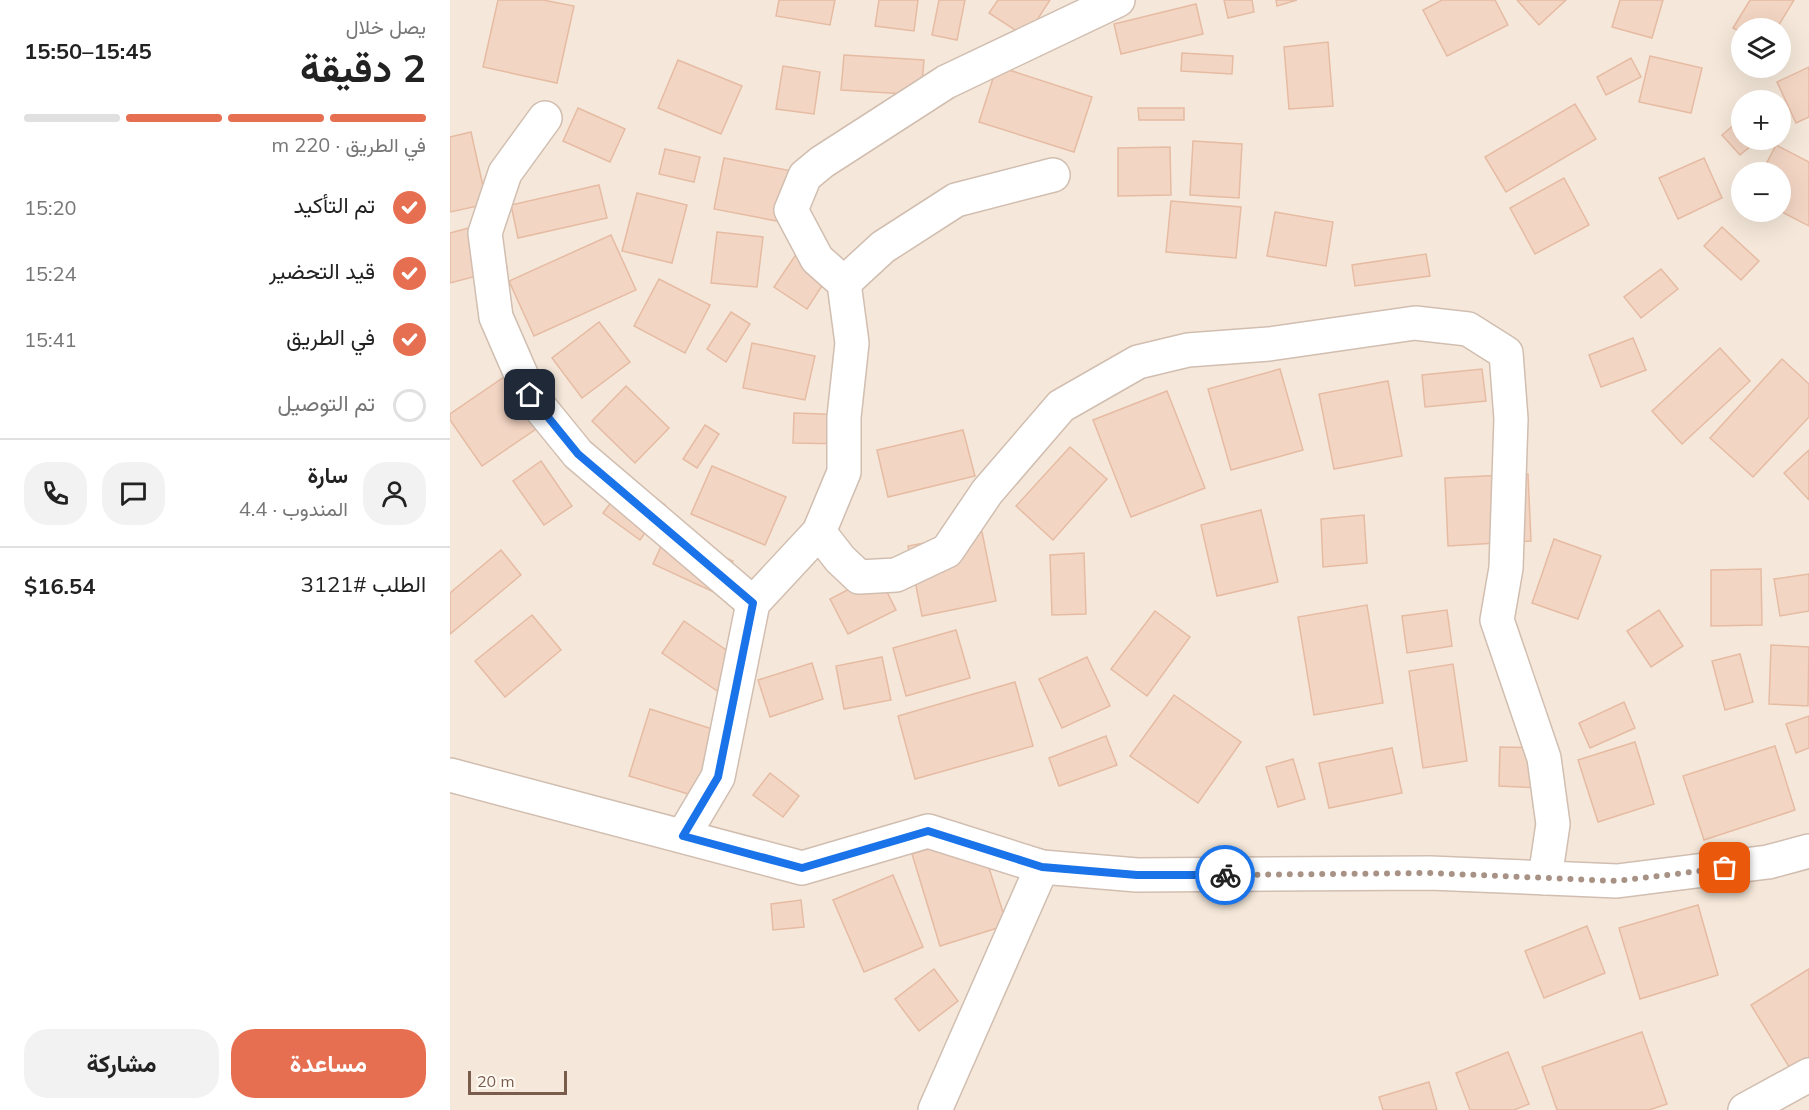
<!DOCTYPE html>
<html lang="ar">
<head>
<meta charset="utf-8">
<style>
  :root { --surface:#fff; --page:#f2f2f2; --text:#222; --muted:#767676; --line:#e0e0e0; --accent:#e76f51 }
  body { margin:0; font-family:Mulish,Vazirmatn,sans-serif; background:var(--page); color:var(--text); direction:rtl; height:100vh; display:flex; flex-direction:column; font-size:22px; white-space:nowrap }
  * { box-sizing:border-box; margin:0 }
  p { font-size:20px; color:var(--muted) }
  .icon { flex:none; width:33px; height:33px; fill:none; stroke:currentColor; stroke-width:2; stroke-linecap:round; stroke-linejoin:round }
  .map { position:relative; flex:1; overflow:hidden; direction:ltr }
  .side { display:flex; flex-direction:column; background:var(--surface); width:450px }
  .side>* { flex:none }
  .tools { position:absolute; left:1281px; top:18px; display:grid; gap:12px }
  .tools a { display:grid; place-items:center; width:60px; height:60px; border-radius:50%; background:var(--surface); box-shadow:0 6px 24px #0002; font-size:30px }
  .scale { position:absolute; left:18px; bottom:15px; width:99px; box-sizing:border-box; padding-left:6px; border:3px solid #7a5c4d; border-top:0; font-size:16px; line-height:21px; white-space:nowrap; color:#7a5c4d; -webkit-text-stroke:4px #fffaf3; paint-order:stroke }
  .pin { position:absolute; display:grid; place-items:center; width:51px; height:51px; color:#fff; margin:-26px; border-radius:12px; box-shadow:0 3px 9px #0006 }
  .courier { position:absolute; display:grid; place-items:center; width:60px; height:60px; margin:-30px; border:4px solid #1a73e8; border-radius:50%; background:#fff; color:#222; box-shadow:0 2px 8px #0007 }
  .head em { font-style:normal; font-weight:700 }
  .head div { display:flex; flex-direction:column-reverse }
  .head { display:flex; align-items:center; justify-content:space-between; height:102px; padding:0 24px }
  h1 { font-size:39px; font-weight:700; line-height:45px }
  .bar { display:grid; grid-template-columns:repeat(4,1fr); gap:9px 6px; align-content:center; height:72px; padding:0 24px }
  .bar i { height:8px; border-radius:4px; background:var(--line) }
  .bar .current { background:var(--accent) }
  .bar p { grid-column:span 4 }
  .line { display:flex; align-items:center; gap:15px; padding:0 24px; border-top:2px solid var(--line) }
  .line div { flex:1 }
  .round { display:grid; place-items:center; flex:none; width:63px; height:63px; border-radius:24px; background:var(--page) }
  ol { padding:0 24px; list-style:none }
  li { display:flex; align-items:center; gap:18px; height:66px }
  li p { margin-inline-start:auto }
  li .icon { padding:6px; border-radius:50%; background:var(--accent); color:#fff; stroke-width:4 }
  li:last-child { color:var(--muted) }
  li i { width:33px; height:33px; border:3px solid var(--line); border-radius:50% }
  .primary-button { display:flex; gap:12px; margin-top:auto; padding:12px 24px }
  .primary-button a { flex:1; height:69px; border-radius:24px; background:var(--accent); color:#fff; font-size:24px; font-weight:700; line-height:69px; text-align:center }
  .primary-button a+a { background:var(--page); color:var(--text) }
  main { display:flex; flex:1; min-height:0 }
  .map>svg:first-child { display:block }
  .residential { fill:#f5e8da; fill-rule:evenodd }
  .building { fill:#f3d5c3; stroke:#e6bba3; stroke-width:1.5 }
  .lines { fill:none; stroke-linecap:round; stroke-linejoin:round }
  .minor-casing { stroke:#d1beb0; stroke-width:36 }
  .minor { stroke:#fff; stroke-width:33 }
  .done { stroke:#a89285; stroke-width:6; stroke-dasharray:0 10.8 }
  .route { stroke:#1a73e8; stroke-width:8 }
</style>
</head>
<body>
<main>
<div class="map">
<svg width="1359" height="1110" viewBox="0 0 1359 1110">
  <rect width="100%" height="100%" fill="#fdf6ec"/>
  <!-- residential -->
  <path class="residential" d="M0 0H1359V1110H0ZM1292 28H1330V68H1292ZM1292 100H1330V140H1292ZM1292 172H1330V212H1292Z"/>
  <!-- building -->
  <g class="building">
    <path d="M48 0H93L124 6 107 83 33 67Z"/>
    <path d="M329 0H385L380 25 326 16Z"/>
    <path d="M429 0H468L464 31 425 26Z"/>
    <path d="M489 0H515L507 40 482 35Z"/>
    <path d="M548 0H600L576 37 539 13Z"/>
    <path d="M774 0H802L804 12 778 18Z"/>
    <path d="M826 0H847L827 6Z"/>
    <path d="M992 0H1045L1058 25 997 56 973 10Z"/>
    <path d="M1067 0H1116L1089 25Z"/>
    <path d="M1170 0H1213L1202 38 1162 27Z"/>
    <path d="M1300 0H1344L1327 28H1292V33L1283 28Z"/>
    <path d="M746 4 753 34 671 54 664 24Z"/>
    <path d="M878 42 883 106 839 109 834 47Z"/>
    <path d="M732 53 783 56 782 74 731 71Z"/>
    <path d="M394 55 474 60 471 95 391 90Z"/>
    <path d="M1200 56 1252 68 1241 113 1189 102Z"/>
    <path d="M1181 58 1191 77 1156 95 1147 77Z"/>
    <path d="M228 60 292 86 271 134 208 108Z"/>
    <path d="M333 66 370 72 364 114 326 109Z"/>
    <path d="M547 66 642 97 624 152 529 122Z"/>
    <path d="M1359 67V117L1346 123 1327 82Z"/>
    <path d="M1125 104 1146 139 1056 192 1035 157Z"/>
    <path d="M128 108 175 129 160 162 113 141Z"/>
    <path d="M688 108H734V120H689Z"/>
    <path d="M1292 118V140H1308L1290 155 1272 135Z"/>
    <path d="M21 132 37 204 0 212V137Z"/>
    <path d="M743 141 792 144 789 198 740 195Z"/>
    <path d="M1326 145 1359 162V226L1330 211V172H1312Z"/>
    <path d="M720 147 721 195 668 196V148Z"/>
    <path d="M215 149 250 157 244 182 209 174Z"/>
    <path d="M274 158 342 171 332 222 264 209Z"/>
    <path d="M1254 158 1272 198 1228 219 1209 178Z"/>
    <path d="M1114 178 1139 225 1085 254 1060 208Z"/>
    <path d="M149 185 157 218 68 238 61 205Z"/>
    <path d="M187 193 237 205 222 263 172 251Z"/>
    <path d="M721 201 791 207 786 258 716 252Z"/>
    <path d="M825 212 883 222 876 266 817 256Z"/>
    <path d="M44 221 57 268 0 283V233Z"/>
    <path d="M1272 227 1309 261 1291 280 1254 246Z"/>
    <path d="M267 232 313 237 307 287 261 283Z"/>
    <path d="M161 235 186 290 84 336 59 281Z"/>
    <path d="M349 250 381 272 357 309 324 287Z"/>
    <path d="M976 254 980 276 905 286 902 265Z"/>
    <path d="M1211 269 1228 289 1191 318 1174 297Z"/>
    <path d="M209 279 260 305 235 353 184 326Z"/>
    <path d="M281 312 300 324 276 362 257 349Z"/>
    <path d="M149 322 180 362 132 398 102 358Z"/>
    <path d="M1183 338 1196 370 1151 387 1139 355Z"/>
    <path d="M302 343 365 356 355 400 293 388Z"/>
    <path d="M1270 348 1300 381 1232 444 1202 411Z"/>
    <path d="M1332 359 1359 384V417L1303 477 1260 438Z"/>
    <path d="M830 369 853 450 781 470 758 389Z"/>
    <path d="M1032 369 1036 401 975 407 972 375Z"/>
    <path d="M54 377 89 427 32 466 0 420V414Z"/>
    <path d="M938 381 952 456 884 469 869 394Z"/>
    <path d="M176 386 219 428 185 463 142 421Z"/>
    <path d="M717 391 755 488 681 517 643 420Z"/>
    <path d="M344 413 397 415 396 444 343 443Z"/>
    <path d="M255 425 269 434 247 468 233 459Z"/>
    <path d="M513 430 525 476 438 497 427 450Z"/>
    <path d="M620 447 657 479 603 540 566 506Z"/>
    <path d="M1359 450V500L1334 473Z"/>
    <path d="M91 461 122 506 94 525 63 481Z"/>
    <path d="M262 466 336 497 315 545 241 514Z"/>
    <path d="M1078 474 1081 541 998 546 995 478Z"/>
    <path d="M179 479 215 505 190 540 153 513Z"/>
    <path d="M811 510 828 582 767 596 751 525Z"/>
    <path d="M914 515 917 563 873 567 871 519Z"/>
    <path d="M218 531 283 561 268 594 203 564Z"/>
    <path d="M532 532 546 601 472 616 458 546Z"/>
    <path d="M1104 539 1151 556 1128 619 1082 603Z"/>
    <path d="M51 550 71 575 0 634V593Z"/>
    <path d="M634 553 636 614 602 615 600 555Z"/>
    <path d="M1311 569 1312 625 1261 626V570Z"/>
    <path d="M428 574 446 610 398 634 380 599Z"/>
    <path d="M1359 574V611L1330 616 1324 579Z"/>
    <path d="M917 605 933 703 864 715 848 617Z"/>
    <path d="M997 610 1002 646 957 653 952 616Z"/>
    <path d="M1209 610 1233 646 1201 667 1177 631Z"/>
    <path d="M705 611 740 637 697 696 661 669Z"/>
    <path d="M82 615 111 650 55 697 25 661Z"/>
    <path d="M234 621 298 665 276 697 212 653Z"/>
    <path d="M506 630 520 678 456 696 443 648Z"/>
    <path d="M1321 645 1359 647 1358 706 1319 704Z"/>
    <path d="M1290 654 1303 702 1275 710 1262 661Z"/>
    <path d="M432 657 441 700 394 709 386 666Z"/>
    <path d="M637 657 660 706 612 728 589 679Z"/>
    <path d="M362 663 373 699 320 717 308 680Z"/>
    <path d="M1003 664 1017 761 973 768 959 671Z"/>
    <path d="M565 682 583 746 465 779 448 716Z"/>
    <path d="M724 695 791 742 748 803 680 756Z"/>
    <path d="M1174 702 1185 728 1140 748 1129 723Z"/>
    <path d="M200 709 278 734 258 800 179 776Z"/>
    <path d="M1359 716V748L1346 753 1336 724Z"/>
    <path d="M656 736 667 765 609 786 599 758Z"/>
    <path d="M1185 742 1204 804 1148 822 1128 760Z"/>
    <path d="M1325 746 1345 810 1254 840 1233 776Z"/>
    <path d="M1050 747 1095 748 1093 788 1049 786Z"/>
    <path d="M942 748 952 793 879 808 869 763Z"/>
    <path d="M843 759 855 799 828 807 816 767Z"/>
    <path d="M320 773 349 796 333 817 303 795Z"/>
    <path d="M528 833 557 925 490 946 462 854Z"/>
    <path d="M443 875 473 947 414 972 383 900Z"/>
    <path d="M351 900 354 927 323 930 321 904Z"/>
    <path d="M1248 905 1268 975 1190 999 1169 928Z"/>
    <path d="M1137 926 1155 973 1094 998 1075 951Z"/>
    <path d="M484 969 508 1001 469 1031 445 999Z"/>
    <path d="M1359 969V1058L1341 1070 1301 1005Z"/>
    <path d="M1192 1032 1217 1104 1199 1110H1107L1092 1067Z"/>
    <path d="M1058 1052 1079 1104 1064 1110H1020L1006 1073Z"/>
    <path d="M979 1082 987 1110H933L929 1097Z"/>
  </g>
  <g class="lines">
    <defs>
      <g id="minor">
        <path d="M95 118 55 173 35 233 46 317 80 395 128 454 303 603"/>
        <path d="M394 283 433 247 506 200 603 175"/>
        <path d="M369 532 390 559 409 577 446 575 497 551 537 492 611 406 688 362 738 350 819 344 965 323 1018 329 1056 353 1061 419 1056 568 1047 620 1094 758 1103 824 1095 878"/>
        <path d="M0 775 352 868 478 831 592 867 687 875 980 873 1167 881 1318 862 1359 851"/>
        <path d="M233 836 268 777 303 603 369 532 394 472V417L402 343 394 283 367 259 341 210 355 176 372 162 496 82 668 0"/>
        <path d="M485 1110 592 867"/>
        <path d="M1295 1110 1359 1075"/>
      </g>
    </defs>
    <!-- minor casing -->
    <use href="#minor" class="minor-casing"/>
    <!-- minor -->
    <use href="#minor" class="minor"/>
  </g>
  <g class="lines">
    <!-- done -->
    <path class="done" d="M775 875 980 873 1167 881 1275 868"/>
    <!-- route -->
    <path class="route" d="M80 395 128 454 303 603 268 777 233 836 352 868 478 831 592 867 687 875H775"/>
  </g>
</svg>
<div class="tools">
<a><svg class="icon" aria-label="layers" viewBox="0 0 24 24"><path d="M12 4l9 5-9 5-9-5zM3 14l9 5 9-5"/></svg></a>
<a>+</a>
<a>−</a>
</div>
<div class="scale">20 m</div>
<div class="pin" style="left:1275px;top:868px;background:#ea580c"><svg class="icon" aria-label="bag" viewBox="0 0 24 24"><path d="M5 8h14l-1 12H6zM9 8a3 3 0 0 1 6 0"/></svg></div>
<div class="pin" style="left:80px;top:395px;background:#1f2937"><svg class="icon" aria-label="home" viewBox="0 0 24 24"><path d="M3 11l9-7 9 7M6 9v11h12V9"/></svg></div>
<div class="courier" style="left:775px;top:875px"><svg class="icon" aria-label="bike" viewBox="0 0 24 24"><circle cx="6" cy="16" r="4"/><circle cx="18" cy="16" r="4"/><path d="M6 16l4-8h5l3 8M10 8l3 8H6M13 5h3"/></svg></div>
</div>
<section class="side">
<div class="head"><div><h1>2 دقيقة</h1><p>يصل خلال</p></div><em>15:45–15:50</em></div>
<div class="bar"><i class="current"></i><i class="current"></i><i class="current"></i><i></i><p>في الطريق · 220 m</p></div>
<ol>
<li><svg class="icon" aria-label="check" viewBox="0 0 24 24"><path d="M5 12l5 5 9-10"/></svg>تم التأكيد<p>15:20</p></li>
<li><svg class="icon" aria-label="check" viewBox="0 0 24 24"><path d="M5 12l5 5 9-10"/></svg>قيد التحضير<p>15:24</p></li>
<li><svg class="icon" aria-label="check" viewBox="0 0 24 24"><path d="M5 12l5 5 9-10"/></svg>في الطريق<p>15:41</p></li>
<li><i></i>تم التوصيل</li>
</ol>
<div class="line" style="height:108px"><a class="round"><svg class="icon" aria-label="person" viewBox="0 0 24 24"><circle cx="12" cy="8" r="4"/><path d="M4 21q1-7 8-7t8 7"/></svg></a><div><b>سارة</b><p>المندوب · 4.4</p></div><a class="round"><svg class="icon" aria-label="chat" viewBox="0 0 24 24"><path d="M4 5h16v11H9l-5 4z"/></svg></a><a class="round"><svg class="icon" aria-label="phone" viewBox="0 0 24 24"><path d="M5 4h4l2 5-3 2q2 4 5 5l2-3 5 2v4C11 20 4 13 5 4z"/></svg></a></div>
<div class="line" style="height:78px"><div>الطلب #3121</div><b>$16.54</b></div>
<div class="primary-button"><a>مساعدة</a><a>مشاركة</a></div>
</section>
</main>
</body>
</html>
